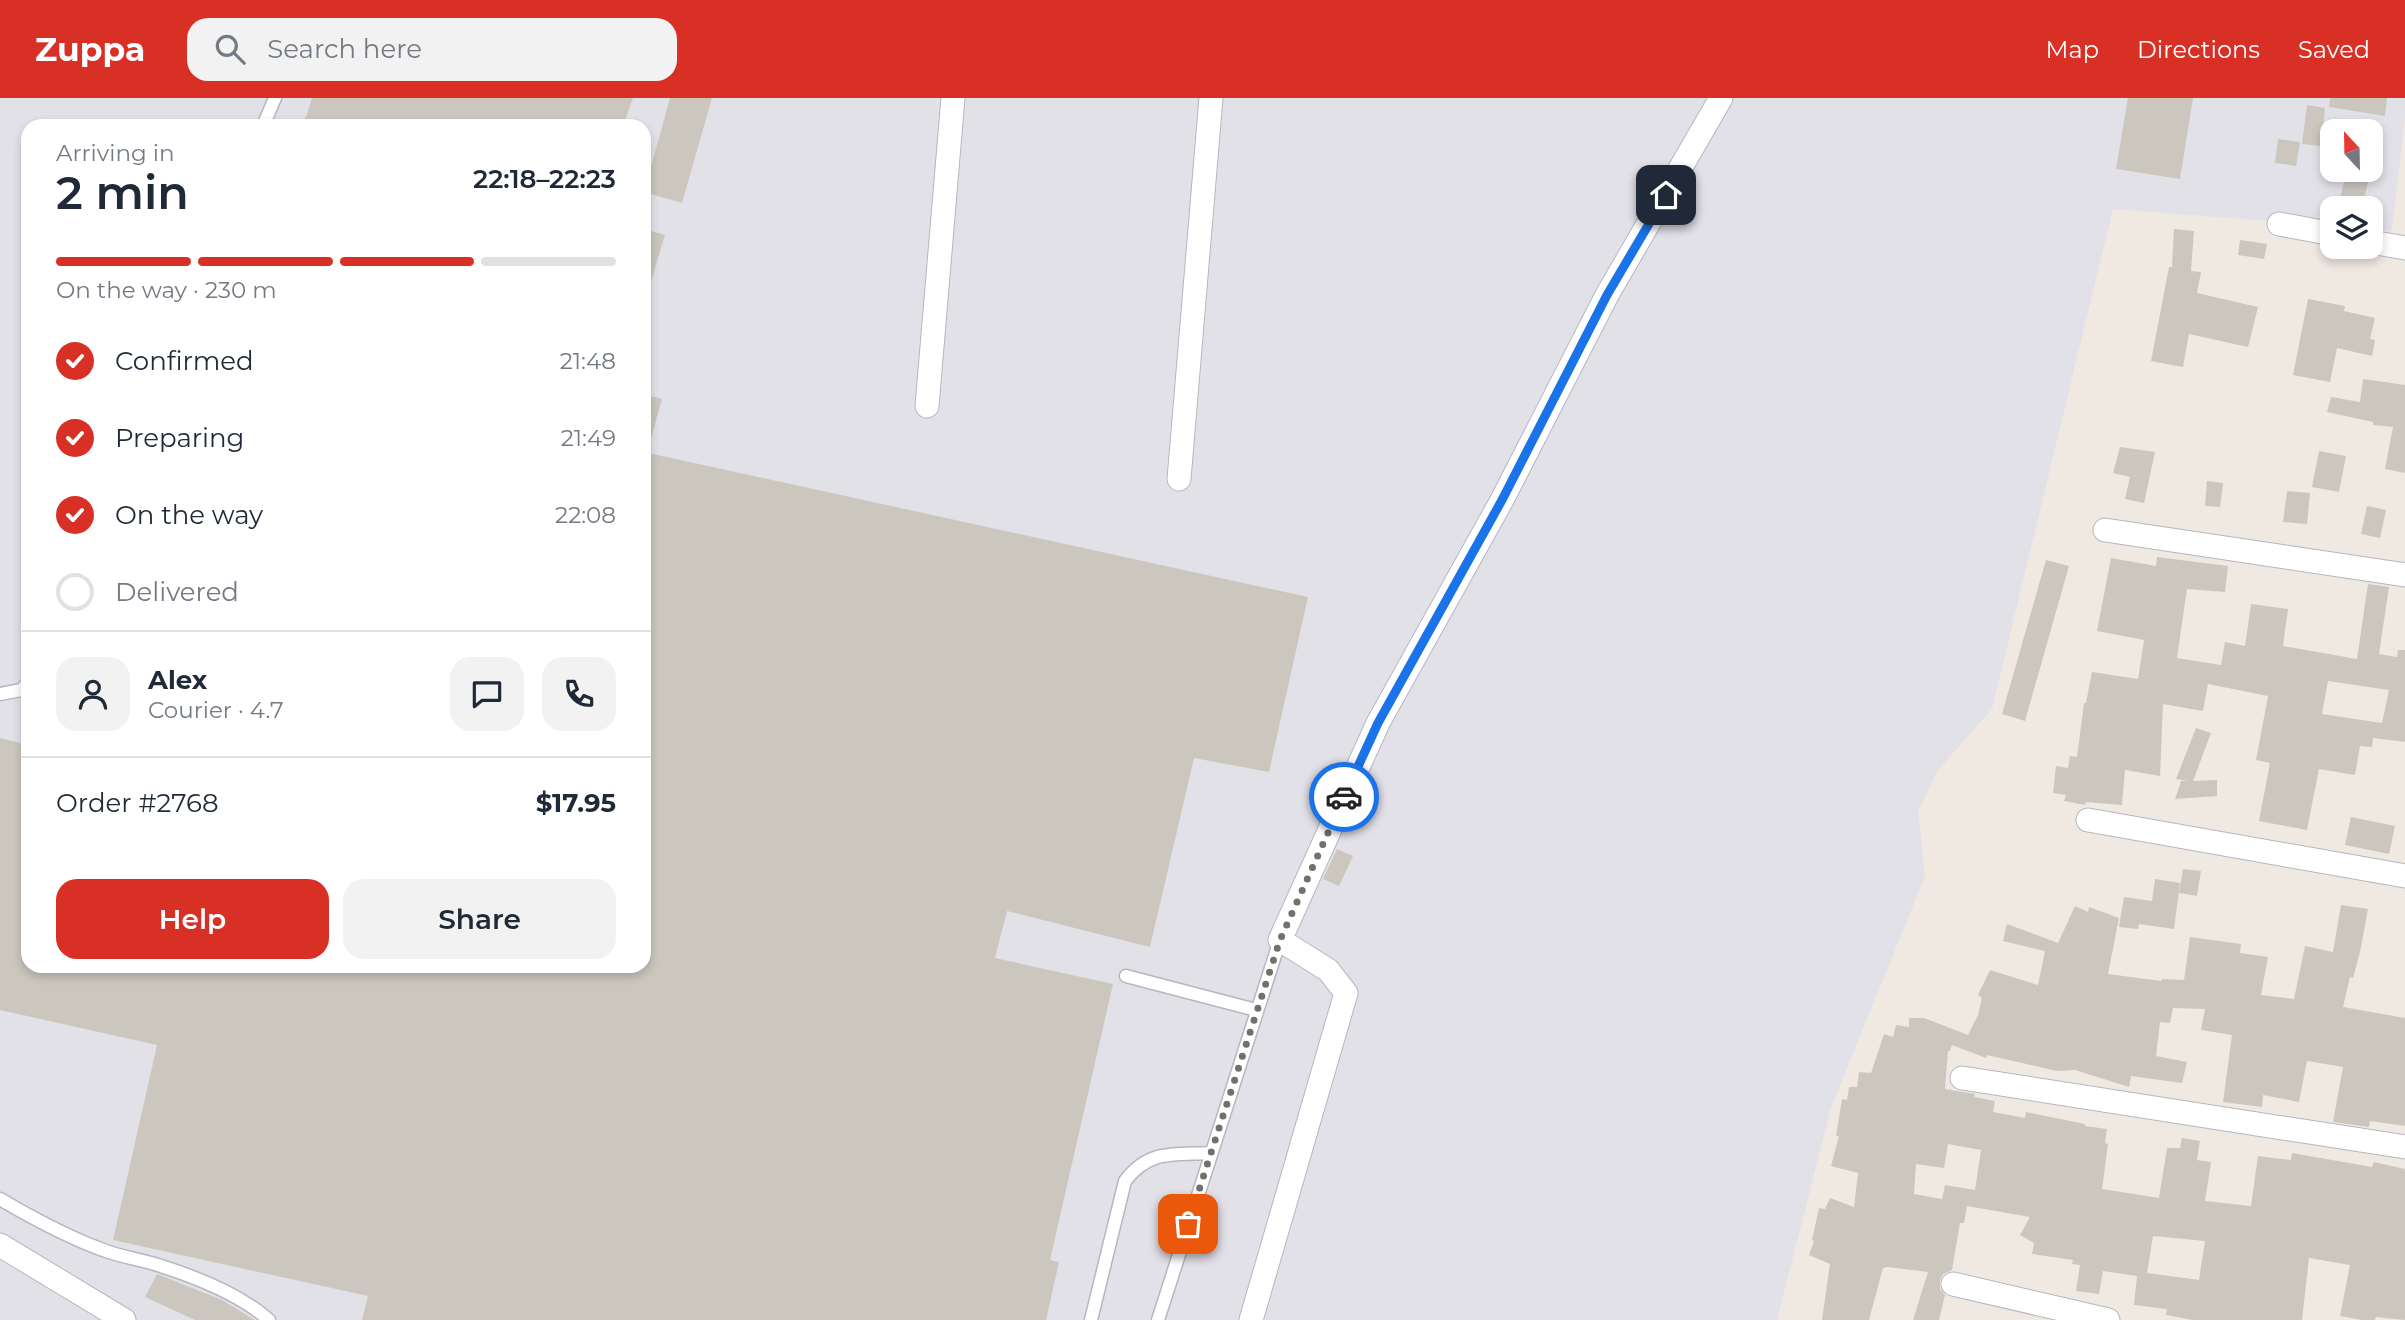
<!DOCTYPE html>
<html lang="en">
<head>
<meta charset="utf-8">
<style>
  :root { --surface:#fff; --page:#f2f2f3; --text:#1f2937; --muted:#747a83; --line:#e0e1e3; --accent:#d93025 }
  body { margin:0; font-family:Montserrat,sans-serif; background:var(--page); color:var(--text); height:100vh; display:flex; flex-direction:column; font-size:26px; white-space:nowrap }
  * { box-sizing:border-box; margin:0 }
  p { font-size:23px; color:var(--muted) }
  .icon { flex:none; width:38px; height:38px; fill:none; stroke:currentColor; stroke-width:2; stroke-linecap:round; stroke-linejoin:round }
  .map { position:relative; flex:1; overflow:hidden }
  .panel { position:absolute; left:21px; top:21px; width:630px; height:854px; display:flex; flex-direction:column; background:var(--surface); border-radius:21px; box-shadow:0 4px 10px #0003 }
  .panel>* { flex:none }
  .needle { width:46px; rotate:338deg }
  .fabs { position:absolute; left:2320px; top:21px; display:grid; gap:14px }
  .fabs a { display:grid; place-items:center; width:63px; height:63px; border-radius:14px; background:var(--surface); box-shadow:0 4px 10px #0003; font-size:35px }
  .pin { position:absolute; display:grid; place-items:center; width:60px; height:60px; color:#fff; margin:-30px; border-radius:14px; box-shadow:0 4px 10px #0006 }
  .courier { position:absolute; display:grid; place-items:center; width:70px; height:70px; margin:-35px; border:5px solid #1a73e8; border-radius:50%; background:#fff; color:#222; box-shadow:0 2px 9px #0007 }
  .headline em { font-style:normal; font-weight:600 }
  .headline div { display:flex; flex-direction:column-reverse }
  .headline { display:flex; align-items:center; justify-content:space-between; height:119px; padding:0 35px }
  h1 { font-size:46px; font-weight:600; line-height:52px }
  .bar { display:grid; grid-template-columns:repeat(4,1fr); gap:10px 7px; align-content:center; height:84px; padding:0 35px }
  .bar i { height:9px; border-radius:5px; background:var(--line) }
  .bar .active { background:var(--accent) }
  .bar p { grid-column:span 4 }
  .line { display:flex; align-items:center; gap:18px; padding:0 35px; border-top:2px solid var(--line) }
  .line div { flex:1 }
  .round { display:grid; place-items:center; flex:none; width:74px; height:74px; border-radius:21px; background:var(--page) }
  ol { padding:0 35px; list-style:none }
  li { display:flex; align-items:center; gap:21px; height:77px }
  li p { margin-inline-start:auto }
  li .icon { padding:7px; border-radius:50%; background:var(--accent); color:#fff; stroke-width:4 }
  li:last-child { color:var(--muted) }
  li i { width:38px; height:38px; border:4px solid var(--line); border-radius:50% }
  .button { display:flex; gap:14px; margin-top:auto; padding:14px 35px }
  .button a { flex:1; height:80px; border-radius:21px; background:var(--accent); color:#fff; font-size:28px; font-weight:600; line-height:80px; text-align:center }
  .button a+a { background:var(--page); color:var(--text) }
  header { display:flex; align-items:center; gap:42px; box-sizing:border-box; height:98px; padding:0 35px; background:var(--accent); color:#fff }
  header strong { font-size:33px }
  nav { display:flex; gap:38px; margin-inline-start:auto; font-size:24px }
  .search { width:490px; height:63px; background:var(--page); display:flex; align-items:center; gap:18px; box-sizing:border-box; padding:0 24px; border-radius:21px; color:var(--muted); font-size:26px }
  .map>svg:first-child { display:block }
  .industrial { fill:#e3e1e8; fill-rule:evenodd }
  .building { fill:#cbc7bf; fill-rule:evenodd }
  .lines { fill:none; stroke-linecap:round; stroke-linejoin:round }
  .lane-casing { stroke:#b4b7c1; stroke-width:15 }
  .street-casing { stroke:#b4b7c1; stroke-width:25 }
  .lane { stroke:#fff; stroke-width:12 }
  .street { stroke:#fff; stroke-width:23 }
  .done { stroke:#726f6d; stroke-width:7; stroke-dasharray:0 12.6 }
  .route { stroke:#1a73e8; stroke-width:9 }
</style>
</head>
<body>
<header>
<strong>Zuppa</strong>
<div class="search"><svg class="icon" aria-label="search" viewBox="0 0 24 24"><circle cx="10" cy="10" r="6"/><path d="M15 15l6 6"/></svg>Search here</div>
<nav><a>Map</a><a>Directions</a><a>Saved</a></nav>
</header>
<div class="map">
<svg width="2405" height="1222" viewBox="0 0 2405 1222">
  <rect width="100%" height="100%" fill="#efe9e1"/>
  <!-- industrial -->
  <path class="industrial" d="M0 0H2405V19L2392 133 2371 131V110H2333V128L2113 111 1992 611 1938 672 1918 713 1925 778 1831 1010 1777 1222H0ZM28 28H644V868H28ZM2333 33H2371V72H2333Z"/>
  <!-- building -->
  <g class="building">
    <path d="M312 0H633L623 28H303Z"/>
    <path d="M670 0H712L682 105 644 94Z"/>
    <path d="M2128 0H2193L2180 81 2116 71Z"/>
    <path d="M2330 0H2387L2385 18 2329 9Z"/>
    <path d="M2307 7 2325 10 2321 48 2302 46Z"/>
    <path d="M2278 41 2300 44 2296 68 2275 65Z"/>
    <path d="M2347 72H2371L2362 109 2339 104Z"/>
    <path d="M644 131 665 137 648 193 644 192Z"/>
    <path d="M2174 131 2194 133 2191 173 2201 174 2197 195 2258 209 2248 249 2189 236 2183 269 2151 263 2169 169H2172Z"/>
    <path d="M2240 142 2267 146 2264 161 2238 157Z"/>
    <path d="M2308 201 2345 208 2344 213 2375 220 2370 241 2375 242 2372 258 2337 250 2330 284 2293 277Z"/>
    <path d="M2363 281 2405 287V375L2385 371 2393 329 2373 327V324L2327 314 2331 299 2360 304Z"/>
    <path d="M644 296 662 301 649 348 644 347Z"/>
    <path d="M2120 349 2155 354 2144 405 2125 401 2130 379 2113 375Z"/>
    <path d="M2319 353 2346 358 2339 394 2312 389Z"/>
    <path d="M644 354 1308 499 1269 674 1194 660 1150 849 1007 813 995 860 1113 886 1050 1162 1059 1164 1046 1222H362L368 1198 113 1142 157 947 0 912V640L28 647V868H644Z"/>
    <path d="M2207 383 2223 385 2220 409 2205 408Z"/>
    <path d="M2287 393 2310 395 2307 426 2283 424Z"/>
    <path d="M2367 408 2386 412 2380 440 2361 436Z"/>
    <path d="M2157 459 2228 468 2225 494 2187 491 2177 560 2221 567 2225 544 2245 548 2251 506 2288 511 2283 548 2357 561 2368 486 2389 489 2379 556 2397 559 2398 552H2405V644L2373 640 2372 649 2360 648 2355 677 2319 671 2307 732 2259 723 2270 665 2256 662 2268 598 2208 586 2203 613 2163 606 2160 678 2125 672 2122 707 2086 704 2085 707 2064 703 2066 697 2053 695 2056 668 2068 670 2070 658 2077 659 2084 605H2086L2092 574 2138 581 2144 542 2097 533 2111 460 2156 468ZM2328 583 2389 592 2382 625 2322 616Z"/>
    <path d="M2046 462 2069 468 2025 623 2002 616Z"/>
    <path d="M2196 630 2211 635 2193 683 2217 682V698L2175 701 2181 683H2188L2176 681Z"/>
    <path d="M2351 719 2395 728 2389 756 2345 747Z"/>
    <path d="M1337 751 1353 758 1339 788 1323 781Z"/>
    <path d="M2183 771 2201 773 2197 798 2179 795Z"/>
    <path d="M2155 781 2180 785 2174 831 2139 826 2138 831 2119 829 2124 799 2152 803Z"/>
    <path d="M2341 807 2368 811 2360 854 2353 880 2350 879 2343 909 2405 920V1028L2370 1023 2369 1029 2333 1024 2343 969 2307 963 2299 1004 2263 997 2262 1009 2223 1004 2232 937 2201 932 2205 911 2173 910 2170 925 2160 924 2156 958 2187 964 2182 985 2131 978 2129 989 2075 972 2057 973 1987 957 1986 960 1952 947 1950 953H1948L1945 991 1975 996 1974 999 1995 1003 1993 1014 2025 1020 2026 1014 2085 1026V1028L2107 1031 2105 1045 2108 1046 2102 1091 2159 1100 2167 1050H2180L2182 1040 2200 1043 2197 1062 2211 1064 2205 1103 2251 1108 2258 1058 2291 1062 2292 1055 2372 1069 2374 1064 2405 1071V1222L2376 1219 2375 1222H2362L2340 1218 2350 1167 2309 1160 2302 1222H2193L2166 1217 2167 1211 2134 1207 2137 1178 2103 1173 2099 1196 2076 1193 2080 1167 2072 1166 2073 1162 2032 1156 2034 1145 2020 1137 2030 1119 1967 1108 1964 1125H1960L1952 1172 1943 1176 1940 1182V1191L1945 1197 1939 1222H1913L1928 1174 1887 1169 1883 1170 1869 1222H1822L1830 1166 1809 1157 1814 1143 1812 1142 1819 1110 1825 1111 1830 1100 1854 1109 1858 1075 1831 1068 1839 1038H1836L1842 1001 1847 1002 1849 989H1857L1859 974 1871 975 1884 936 1893 939 1896 927 1909 929V920H1924L1968 937 1978 917 1982 900 1978 897 1990 872 2038 887 2045 853 2003 843 2007 826 2058 845 2075 808 2088 814 2089 809 2119 820 2108 876 2161 883 2162 881 2184 882 2190 839 2241 846 2240 855 2268 859 2261 897 2294 901 2305 848 2333 854ZM1948 1046 1981 1052 1975 1092 1945 1087 1942 1101 1914 1096 1916 1066 1944 1070ZM2153 1138 2205 1143 2199 1182 2147 1175Z"/>
    <path d="M157 1176 222 1202 255 1222H195L145 1199Z"/>
  </g>
  <g class="lines">
    <defs>
      <g id="lane">
        <path d="M263 28 275 0"/>
        <path d="M0 596 21 592 28 585"/>
        <path d="M1126 878 1256 912"/>
        <path d="M0 1101C34 1121 69 1140 106 1153 125 1160 145 1162 164 1169 198 1180 242 1198 269 1222"/>
        <path d="M1091 1222 1125 1083C1149 1051 1174 1057 1211 1055"/>
        <path d="M1158 1222 1280 842"/>
      </g>
      <g id="street">
        <path d="M2279 126 2333 136"/>
        <path d="M2371 144 2405 150"/>
        <path d="M927 308 953 0"/>
        <path d="M1179 381 1211 0"/>
        <path d="M2105 432 2405 477"/>
        <path d="M2088 722 2405 778"/>
        <path d="M1962 980 2405 1049"/>
        <path d="M0 1147 124 1222"/>
        <path d="M1953 1186 2108 1222"/>
        <path d="M1251 1222 1346 895 1328 872 1280 842 1378 625 1502 402 1607 197 1721 0"/>
      </g>
    </defs>
    <!-- lane casing -->
    <use href="#lane" class="lane-casing"/>
    <!-- street casing -->
    <use href="#street" class="street-casing"/>
    <!-- lane -->
    <use href="#lane" class="lane"/>
    <!-- street -->
    <use href="#street" class="street"/>
  </g>
  <g class="lines">
    <!-- done -->
    <path class="done" d="M1188 1126 1280 842 1344 699"/>
    <!-- route -->
    <path class="route" d="M1344 699 1378 625 1502 402 1607 197 1666 97"/>
  </g>
</svg>
<div class="fabs">
<a><svg class="needle" viewBox="-14 -14 28 28"><path d="M0-13l5 13h-10z" fill="#e53935"/><path d="M0 13l5-13h-10z" fill="#747a83"/></svg></a>
<a><svg class="icon" aria-label="layers" viewBox="0 0 24 24"><path d="M12 4l9 5-9 5-9-5zM3 14l9 5 9-5"/></svg></a>
</div>
<div class="pin" style="left:1188px;top:1126px;background:#ea580c"><svg class="icon" aria-label="bag" viewBox="0 0 24 24"><path d="M5 8h14l-1 12H6zM9 8a3 3 0 0 1 6 0"/></svg></div>
<div class="pin" style="left:1666px;top:97px;background:#1f2937"><svg class="icon" aria-label="home" viewBox="0 0 24 24"><path d="M3 11l9-7 9 7M6 9v11h12V9"/></svg></div>
<div class="courier" style="left:1344px;top:699px"><svg class="icon" aria-label="car" viewBox="0 0 24 24"><path d="M5 17H2v-5l4-1 3-4h7l3 4 3 1v5h-3M9 17h6M6 11h13"/><circle cx="7" cy="17" r="2"/><circle cx="17" cy="17" r="2"/></svg></div>
<section class="panel">
<div class="headline"><div><h1>2 min</h1><p>Arriving in</p></div><em>22:18–22:23</em></div>
<div class="bar"><i class="active"></i><i class="active"></i><i class="active"></i><i></i><p>On the way · 230 m</p></div>
<ol>
<li><svg class="icon" aria-label="check" viewBox="0 0 24 24"><path d="M5 12l5 5 9-10"/></svg>Confirmed<p>21:48</p></li>
<li><svg class="icon" aria-label="check" viewBox="0 0 24 24"><path d="M5 12l5 5 9-10"/></svg>Preparing<p>21:49</p></li>
<li><svg class="icon" aria-label="check" viewBox="0 0 24 24"><path d="M5 12l5 5 9-10"/></svg>On the way<p>22:08</p></li>
<li><i></i>Delivered</li>
</ol>
<div class="line" style="height:126px"><a class="round"><svg class="icon" aria-label="person" viewBox="0 0 24 24"><circle cx="12" cy="8" r="4"/><path d="M4 21q1-7 8-7t8 7"/></svg></a><div><b>Alex</b><p>Courier · 4.7</p></div><a class="round"><svg class="icon" aria-label="chat" viewBox="0 0 24 24"><path d="M4 5h16v11H9l-5 4z"/></svg></a><a class="round"><svg class="icon" aria-label="phone" viewBox="0 0 24 24"><path d="M5 4h4l2 5-3 2q2 4 5 5l2-3 5 2v4C11 20 4 13 5 4z"/></svg></a></div>
<div class="line" style="height:91px"><div>Order #2768</div><b>$17.95</b></div>
<div class="button"><a>Help</a><a>Share</a></div>
</section>
</div>
</body>
</html>
